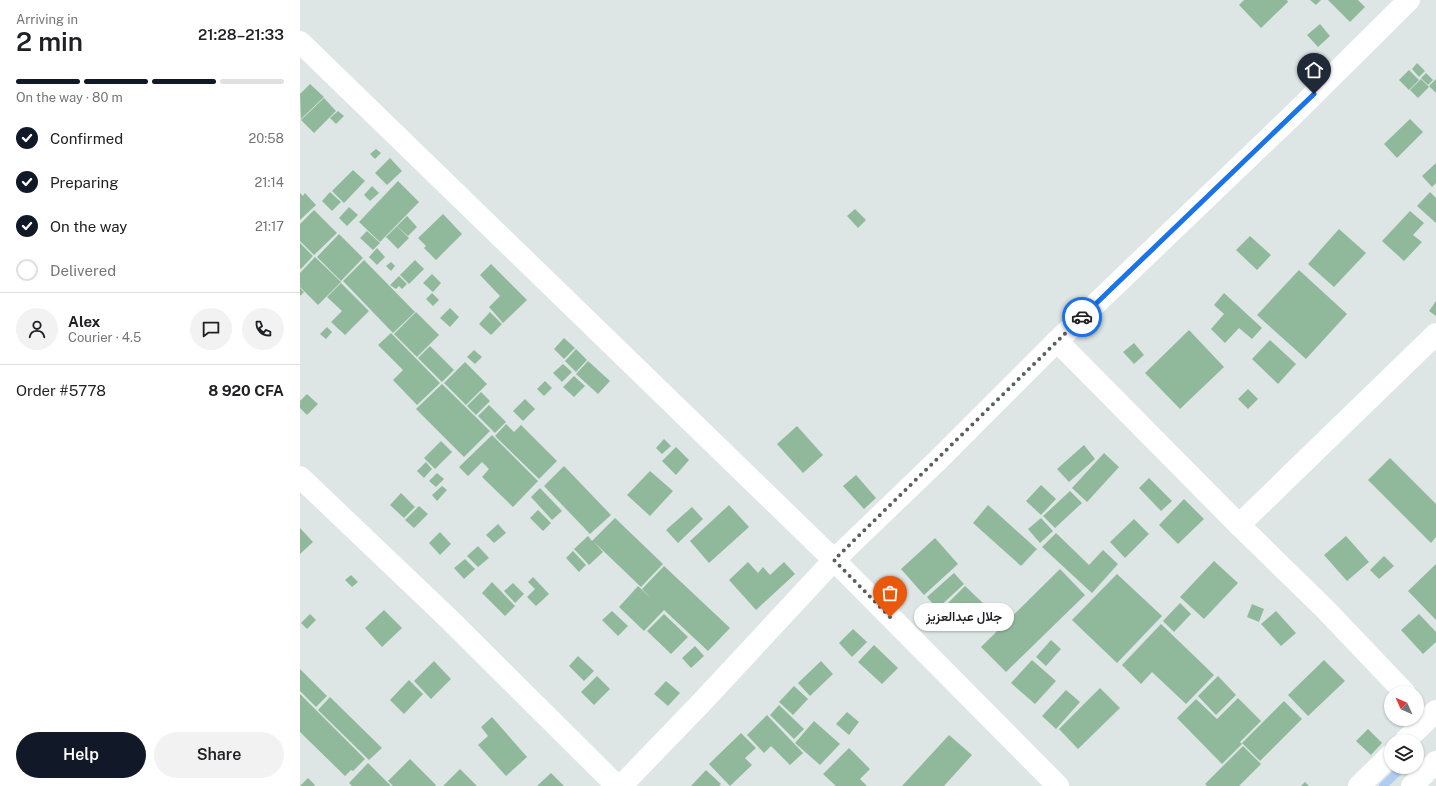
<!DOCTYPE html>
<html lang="en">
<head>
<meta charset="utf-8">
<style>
  :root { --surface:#fff; --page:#f2f2f2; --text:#202124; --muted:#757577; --line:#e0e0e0; --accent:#111827 }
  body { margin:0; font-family:"Public Sans",Vazirmatn,sans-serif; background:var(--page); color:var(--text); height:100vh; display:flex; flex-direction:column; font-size:15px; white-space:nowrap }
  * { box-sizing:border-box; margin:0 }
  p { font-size:13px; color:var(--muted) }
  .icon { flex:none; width:22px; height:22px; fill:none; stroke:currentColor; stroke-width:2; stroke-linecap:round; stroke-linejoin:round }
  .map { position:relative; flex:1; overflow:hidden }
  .sheet { display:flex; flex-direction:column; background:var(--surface); width:300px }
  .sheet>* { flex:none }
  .needle { width:26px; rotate:315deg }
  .buttons { position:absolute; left:1084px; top:686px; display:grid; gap:8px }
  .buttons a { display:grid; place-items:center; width:40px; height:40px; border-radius:50%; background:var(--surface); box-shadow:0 1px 3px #0004; font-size:20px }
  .pin { position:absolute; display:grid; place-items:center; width:34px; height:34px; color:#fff; margin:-41px -17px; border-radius:50% 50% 50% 0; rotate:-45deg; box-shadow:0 0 4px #0007 }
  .pin .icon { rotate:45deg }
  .courier { position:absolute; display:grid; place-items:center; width:40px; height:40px; margin:-20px; border:3px solid #1a73e8; border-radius:50%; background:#fff; color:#222; box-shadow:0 1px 5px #0007 }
  .bubble { position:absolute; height:28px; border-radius:14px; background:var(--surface); box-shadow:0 1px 3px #0004; font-size:13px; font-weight:600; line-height:28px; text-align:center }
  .headline em { font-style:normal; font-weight:600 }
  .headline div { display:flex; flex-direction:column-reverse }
  .headline { display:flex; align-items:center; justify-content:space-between; height:68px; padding:0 16px }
  h1 { font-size:26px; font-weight:600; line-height:30px }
  .bar { display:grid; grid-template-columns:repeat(4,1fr); gap:6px 4px; align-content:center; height:48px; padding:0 16px }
  .bar i { height:5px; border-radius:3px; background:var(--line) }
  .bar .selected { background:var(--accent) }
  .bar p { grid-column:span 4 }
  .line { display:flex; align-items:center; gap:10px; padding:0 16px; border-top:1px solid var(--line) }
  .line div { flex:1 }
  .round { display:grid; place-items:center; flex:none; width:42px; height:42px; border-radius:21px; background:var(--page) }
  ol { padding:0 16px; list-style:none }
  li { display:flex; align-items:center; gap:12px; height:44px }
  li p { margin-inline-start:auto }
  li .icon { padding:4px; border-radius:50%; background:var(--accent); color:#fff; stroke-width:4 }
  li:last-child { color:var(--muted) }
  li i { width:22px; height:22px; border:2px solid var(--line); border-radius:50% }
  .button { display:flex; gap:8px; margin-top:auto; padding:8px 16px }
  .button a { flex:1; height:46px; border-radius:24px; background:var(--accent); color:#fff; font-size:16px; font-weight:600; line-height:46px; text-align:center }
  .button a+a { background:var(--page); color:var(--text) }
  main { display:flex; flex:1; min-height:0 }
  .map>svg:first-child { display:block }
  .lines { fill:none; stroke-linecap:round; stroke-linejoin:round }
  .stream { stroke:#b0ccf2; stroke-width:8 }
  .building { fill:#90b99c }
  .minor { stroke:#fff; stroke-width:22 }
  .done { stroke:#5a5f5d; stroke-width:4; stroke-dasharray:0 7.2 }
  .route { stroke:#1a73e8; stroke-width:5 }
</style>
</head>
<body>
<main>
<section class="sheet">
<div class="headline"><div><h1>2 min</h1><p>Arriving in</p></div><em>21:28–21:33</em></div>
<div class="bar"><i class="selected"></i><i class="selected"></i><i class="selected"></i><i></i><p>On the way · 80 m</p></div>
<ol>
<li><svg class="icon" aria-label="check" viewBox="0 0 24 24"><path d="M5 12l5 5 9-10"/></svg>Confirmed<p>20:58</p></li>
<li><svg class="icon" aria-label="check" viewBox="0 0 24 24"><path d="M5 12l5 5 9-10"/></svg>Preparing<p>21:14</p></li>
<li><svg class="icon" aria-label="check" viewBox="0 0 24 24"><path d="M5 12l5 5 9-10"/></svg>On the way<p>21:17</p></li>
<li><i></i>Delivered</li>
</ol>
<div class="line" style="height:72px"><a class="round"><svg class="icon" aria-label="person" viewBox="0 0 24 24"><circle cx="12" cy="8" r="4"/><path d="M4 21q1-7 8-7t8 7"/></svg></a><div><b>Alex</b><p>Courier · 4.5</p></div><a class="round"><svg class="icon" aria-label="chat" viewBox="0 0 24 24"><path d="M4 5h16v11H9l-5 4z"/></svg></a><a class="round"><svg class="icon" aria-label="phone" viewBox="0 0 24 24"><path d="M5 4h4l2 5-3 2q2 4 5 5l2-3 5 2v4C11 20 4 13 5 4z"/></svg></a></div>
<div class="line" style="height:52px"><div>Order #5778</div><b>8 920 CFA</b></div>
<div class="button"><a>Help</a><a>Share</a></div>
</section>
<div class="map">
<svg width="1136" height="786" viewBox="0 0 1136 786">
  <rect width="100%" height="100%" fill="#dde6e4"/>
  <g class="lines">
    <!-- stream -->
    <path class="stream" d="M1083 786 1103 767"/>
  </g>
  <!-- building -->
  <g class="building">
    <path d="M944 0H987L988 2 961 28 939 5Z"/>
    <path d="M1010 0H1021L1016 5Z"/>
    <path d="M1028 0H1058L1065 7 1050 22Z"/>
    <path d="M1020 24 1030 36 1018 47 1007 35Z"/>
    <path d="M1117 63 1125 71 1119 77 1112 69Z"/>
    <path d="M1109 70 1119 80 1109 90 1099 80Z"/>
    <path d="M1126 73 1133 80 1128 85 1121 78Z"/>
    <path d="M1121 79 1129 87 1118 98 1110 90Z"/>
    <path d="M1136 79V93L1129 86Z"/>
    <path d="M10 84 24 97 1 119 0 94Z"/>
    <path d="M24 98 36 111 14 133 1 120Z"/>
    <path d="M38 111 44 116 36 124 30 118Z"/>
    <path d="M1110 119 1123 132 1097 158 1084 144Z"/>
    <path d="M76 149 81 153 75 159 70 154Z"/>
    <path d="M90 158 102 171 87 185 75 173Z"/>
    <path d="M1136 163V183L1132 187 1122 176Z"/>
    <path d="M53 170 65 181 44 203 32 191Z"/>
    <path d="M98 181 119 202 80 242 59 222Z"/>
    <path d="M72 186 79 193 70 201 64 195Z"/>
    <path d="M30 192 41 202 32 211 22 201Z"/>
    <path d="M1130 192 1136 198V223L1117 206Z"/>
    <path d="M0 193 3 196 5 193 16 205 0 220Z"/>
    <path d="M49 207 58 215 47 226 39 218Z"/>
    <path d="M555 209 566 220 558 228 547 216Z"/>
    <path d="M14 210 37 233 14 255 0 241V224Z"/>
    <path d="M1110 211 1124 223 1113 235 1122 242 1104 261 1082 241Z"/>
    <path d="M143 214 162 234 136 260 124 248 126 246 118 238Z"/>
    <path d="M107 216 117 227 108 236 97 226Z"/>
    <path d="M97 226 109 238 98 249 86 237Z"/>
    <path d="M1039 229 1066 253 1034 287 1008 264Z"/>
    <path d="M67 231 80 243 73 250 60 238Z"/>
    <path d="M39 234 63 258 41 281 17 257Z"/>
    <path d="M950 236 971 255 957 270 936 250Z"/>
    <path d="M0 243 13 256 1 269 0 268Z"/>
    <path d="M77 248 85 257 77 265 69 257Z"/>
    <path d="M15 257 41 282 18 305 0 287V273Z"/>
    <path d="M64 260 115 312 93 333 43 281Z"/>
    <path d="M115 260 124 269 109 284 100 275Z"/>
    <path d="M91 262 95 266 91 271 86 266Z"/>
    <path d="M191 264 227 300 203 323 189 307 200 296 180 275Z"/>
    <path d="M999 270 1047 314 1006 359 957 315Z"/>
    <path d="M132 274 141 283 133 292 123 283Z"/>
    <path d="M99 276 107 284 102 289 99 286 96 289 90 285Z"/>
    <path d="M41 283 69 311 45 335 31 322 42 311 27 297Z"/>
    <path d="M0 288 4 292 0 296Z"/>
    <path d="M132 293 139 300 133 306 126 299Z"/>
    <path d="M924 293 962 328 952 339 939 328 925 343 911 329 924 314 914 305Z"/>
    <path d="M1136 301V316L1129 311Z"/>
    <path d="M150 308 159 317 150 327 140 318Z"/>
    <path d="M116 312 139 335 117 357 94 334Z"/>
    <path d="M190 312 202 324 191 335 179 324Z"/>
    <path d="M27 327 32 332 26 339 20 334Z"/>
    <path d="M889 330 924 367 880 409 845 373Z"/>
    <path d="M91 333 140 383 117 405 93 380 103 370 78 345Z"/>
    <path d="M264 338 275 348 264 359 254 349Z"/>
    <path d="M970 340 996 364 978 384 952 359Z"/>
    <path d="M834 343 844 355 834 364 823 352Z"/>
    <path d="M130 346 154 370 142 382 118 358Z"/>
    <path d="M276 349 287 360 276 372 265 361Z"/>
    <path d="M174 350 182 357 175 364 167 357Z"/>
    <path d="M288 361 310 381 298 394 276 374Z"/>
    <path d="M165 362 187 384 166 405 144 383Z"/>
    <path d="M263 364 272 372 262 382 253 373Z"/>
    <path d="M274 376 285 386 274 397 263 387Z"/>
    <path d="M245 381 252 388 244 396 237 389Z"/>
    <path d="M142 384 190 431 164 457 116 409Z"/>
    <path d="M948 389 958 399 948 409 938 399Z"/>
    <path d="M181 392 190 401 176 415 167 406Z"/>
    <path d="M7 394 18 404 7 415 0 408V401Z"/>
    <path d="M225 399 235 409 223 421 213 411Z"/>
    <path d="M189 405 206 422 195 433 178 416Z"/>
    <path d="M206 424 214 432 221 425 257 461 239 479 195 436Z"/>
    <path d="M497 426 523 455 503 473 477 444Z"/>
    <path d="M192 435 238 481 213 507 182 477 189 469 182 462 168 476 159 467Z"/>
    <path d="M364 439 371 446 362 454 356 448Z"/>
    <path d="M141 441 152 452 135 469 124 458Z"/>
    <path d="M784 445 795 459 769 482 757 469Z"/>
    <path d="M376 447 389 460 376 475 362 461Z"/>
    <path d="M804 453 819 467 787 502 772 488Z"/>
    <path d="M1090 458 1136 504V537L1131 543 1068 480Z"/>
    <path d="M126 462 132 469 124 478 117 471Z"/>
    <path d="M264 466 311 515 290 534 244 486Z"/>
    <path d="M350 471 373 491 350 516 327 495Z"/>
    <path d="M137 473 144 479 136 487 129 481Z"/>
    <path d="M556 475 576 498 564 509 543 486Z"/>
    <path d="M849 478 872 501 861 511 839 488Z"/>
    <path d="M741 485 756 499 741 515 726 501Z"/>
    <path d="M142 486 147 490 137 501 132 495Z"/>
    <path d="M240 488 262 511 252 520 231 497Z"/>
    <path d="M770 491 782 503 755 528 743 516Z"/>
    <path d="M101 493 115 507 104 518 90 505Z"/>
    <path d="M884 499 904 519 878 544 859 525Z"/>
    <path d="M429 505 449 527 409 563 390 541Z"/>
    <path d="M688 505 737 549 721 566 673 523Z"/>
    <path d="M119 506 128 514 114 528 105 520Z"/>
    <path d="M392 507 403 519 378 543 366 530Z"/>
    <path d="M238 510 251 523 243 531 230 518Z"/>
    <path d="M315 518 363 564 341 587 294 542 303 552 289 565 274 549 288 536 292 541Z"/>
    <path d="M741 518 753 531 740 543 728 529Z"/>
    <path d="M834 519 849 534 825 558 810 542Z"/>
    <path d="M198 524 206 533 194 543 186 535Z"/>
    <path d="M0 528 13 542 0 554Z"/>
    <path d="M140 532 151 544 140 555 129 543Z"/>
    <path d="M756 533 789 565 803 550 818 564 792 593 742 547Z"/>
    <path d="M1046 536 1069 562 1047 581 1024 555Z"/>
    <path d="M635 538 658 564 624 595 601 569Z"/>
    <path d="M178 546 189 558 178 567 167 556Z"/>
    <path d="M273 551 286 565 279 572 266 558Z"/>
    <path d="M1084 556 1094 566 1079 579 1070 570Z"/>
    <path d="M165 559 175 569 164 579 154 568Z"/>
    <path d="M914 561 938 583 904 619 880 597Z"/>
    <path d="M448 562 458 573 463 567 470 575 484 562 495 574 456 610 429 580Z"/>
    <path d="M1136 564V620L1108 591Z"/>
    <path d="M364 566 430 628 408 651 364 610 344 631 319 607 338 586 352 599 342 589Z"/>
    <path d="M760 569 785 595 706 672 681 647Z"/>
    <path d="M654 573 664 584 637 609 627 597Z"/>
    <path d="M817 574 862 616 817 663 772 620Z"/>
    <path d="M51 575 58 582 52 587 45 580Z"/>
    <path d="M233 577 249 594 236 606 227 597 235 589 228 582Z"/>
    <path d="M192 582 215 606 205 616 182 593Z"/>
    <path d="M213 583 224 594 215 603 204 591Z"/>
    <path d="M665 586 685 605 660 630 640 611Z"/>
    <path d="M880 603 891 614 874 632 863 621Z"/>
    <path d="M952 604 964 609 959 622 947 617Z"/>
    <path d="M84 610 102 628 82 647 65 628Z"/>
    <path d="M312 611 328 626 318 636 302 620Z"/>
    <path d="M976 611 996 633 981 646 961 624Z"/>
    <path d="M10 614 16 620 7 629 1 623Z"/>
    <path d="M364 614 388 637 371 654 347 631Z"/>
    <path d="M1119 614 1136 632V642L1123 654 1101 630Z"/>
    <path d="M861 624 914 675 886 704 852 672 841 684 822 665Z"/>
    <path d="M553 629 567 642 552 657 539 643Z"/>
    <path d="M751 640 761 649 746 666 736 657Z"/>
    <path d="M574 645 598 668 582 684 558 662Z"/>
    <path d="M395 646 404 656 391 668 382 658Z"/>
    <path d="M278 656 294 671 284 681 269 666Z"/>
    <path d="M732 660 756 681 735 704 711 683Z"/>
    <path d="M1024 660 1045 681 1008 716 988 695Z"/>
    <path d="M134 661 151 679 131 699 114 681Z"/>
    <path d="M521 661 533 674 510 696 498 683Z"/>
    <path d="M0 669 27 696 16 707 0 691Z"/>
    <path d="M297 676 310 689 294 705 281 692Z"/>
    <path d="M918 676 936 695 916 715 898 696Z"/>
    <path d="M109 680 123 694 104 714 90 700Z"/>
    <path d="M366 681 380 693 368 706 354 694Z"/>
    <path d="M494 686 508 699 493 715 479 702Z"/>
    <path d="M800 688 820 708 778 749 759 729Z"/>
    <path d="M766 690 780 702 756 729 742 716Z"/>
    <path d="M0 694 65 759 53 771 51 770 45 776 0 732Z"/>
    <path d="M30 697 82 748 69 760 18 710Z"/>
    <path d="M938 698 961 721 940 742 923 725 942 744 922 764 877 718 896 699 917 719Z"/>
    <path d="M984 701 1002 719 960 761 942 743Z"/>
    <path d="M479 705 504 729 494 739 470 715Z"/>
    <path d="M547 712 559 722 549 735 536 724Z"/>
    <path d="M467 715 503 753 490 765 471 746 464 753 447 735Z"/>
    <path d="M192 717 227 757 206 776 178 745 188 736 181 727Z"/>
    <path d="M514 721 540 744 520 765 495 743Z"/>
    <path d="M1068 729 1082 743 1071 755 1056 741Z"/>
    <path d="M441 733 456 748 445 758 452 765 430 786 409 764Z"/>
    <path d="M649 735 672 755 644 786H602Z"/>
    <path d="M943 746 961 764 939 786H907L905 784Z"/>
    <path d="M549 748 570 769 560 779 567 786H536L523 774Z"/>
    <path d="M110 759 136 785 135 786H93L88 781Z"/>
    <path d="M68 763 91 786H52L49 783Z"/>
    <path d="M160 769 177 786H143Z"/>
    <path d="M406 770 421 784 419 786H391Z"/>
    <path d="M251 773 264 786H237Z"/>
    <path d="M8 778 15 785 14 786H0Z"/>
    <path d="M1005 782 1009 786H1001Z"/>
  </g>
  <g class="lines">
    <!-- minor -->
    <g class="minor">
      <path d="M0 42 534 560 758 786"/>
      <path d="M757 341 939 525 1025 609 1105 693"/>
      <path d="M0 477 149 619 317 786"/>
      <path d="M939 525 1136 334"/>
      <path d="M1105 741 1136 711"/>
      <path d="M321 786 402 702 534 560 637 461 757 341 993 115 1109 0"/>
      <path d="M1059 786 1091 755"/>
      <path d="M1112 786 1136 762"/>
    </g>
  </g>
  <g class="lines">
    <!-- done -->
    <path class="done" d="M590 617 534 560 782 317"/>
    <!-- route -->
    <path class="route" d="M782 317 1014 94"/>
  </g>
</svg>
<div class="buttons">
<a><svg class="needle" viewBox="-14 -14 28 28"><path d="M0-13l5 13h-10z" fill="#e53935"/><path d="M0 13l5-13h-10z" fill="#757577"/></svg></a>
<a><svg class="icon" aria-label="layers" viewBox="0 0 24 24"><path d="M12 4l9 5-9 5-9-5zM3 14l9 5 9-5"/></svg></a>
</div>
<div class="pin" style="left:590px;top:617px;background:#ea580c"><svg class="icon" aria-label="bag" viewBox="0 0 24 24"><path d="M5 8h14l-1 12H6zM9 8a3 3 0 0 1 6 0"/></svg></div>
<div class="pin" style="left:1014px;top:94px;background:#1f2937"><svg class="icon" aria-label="home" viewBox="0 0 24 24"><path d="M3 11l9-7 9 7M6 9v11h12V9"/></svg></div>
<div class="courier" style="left:782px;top:317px"><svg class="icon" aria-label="car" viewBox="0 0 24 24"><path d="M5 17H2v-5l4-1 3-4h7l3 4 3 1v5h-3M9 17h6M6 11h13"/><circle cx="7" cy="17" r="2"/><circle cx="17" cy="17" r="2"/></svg></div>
<div class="bubble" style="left:614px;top:603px;width:100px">جلال عبدالعزيز</div>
</div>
</main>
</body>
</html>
